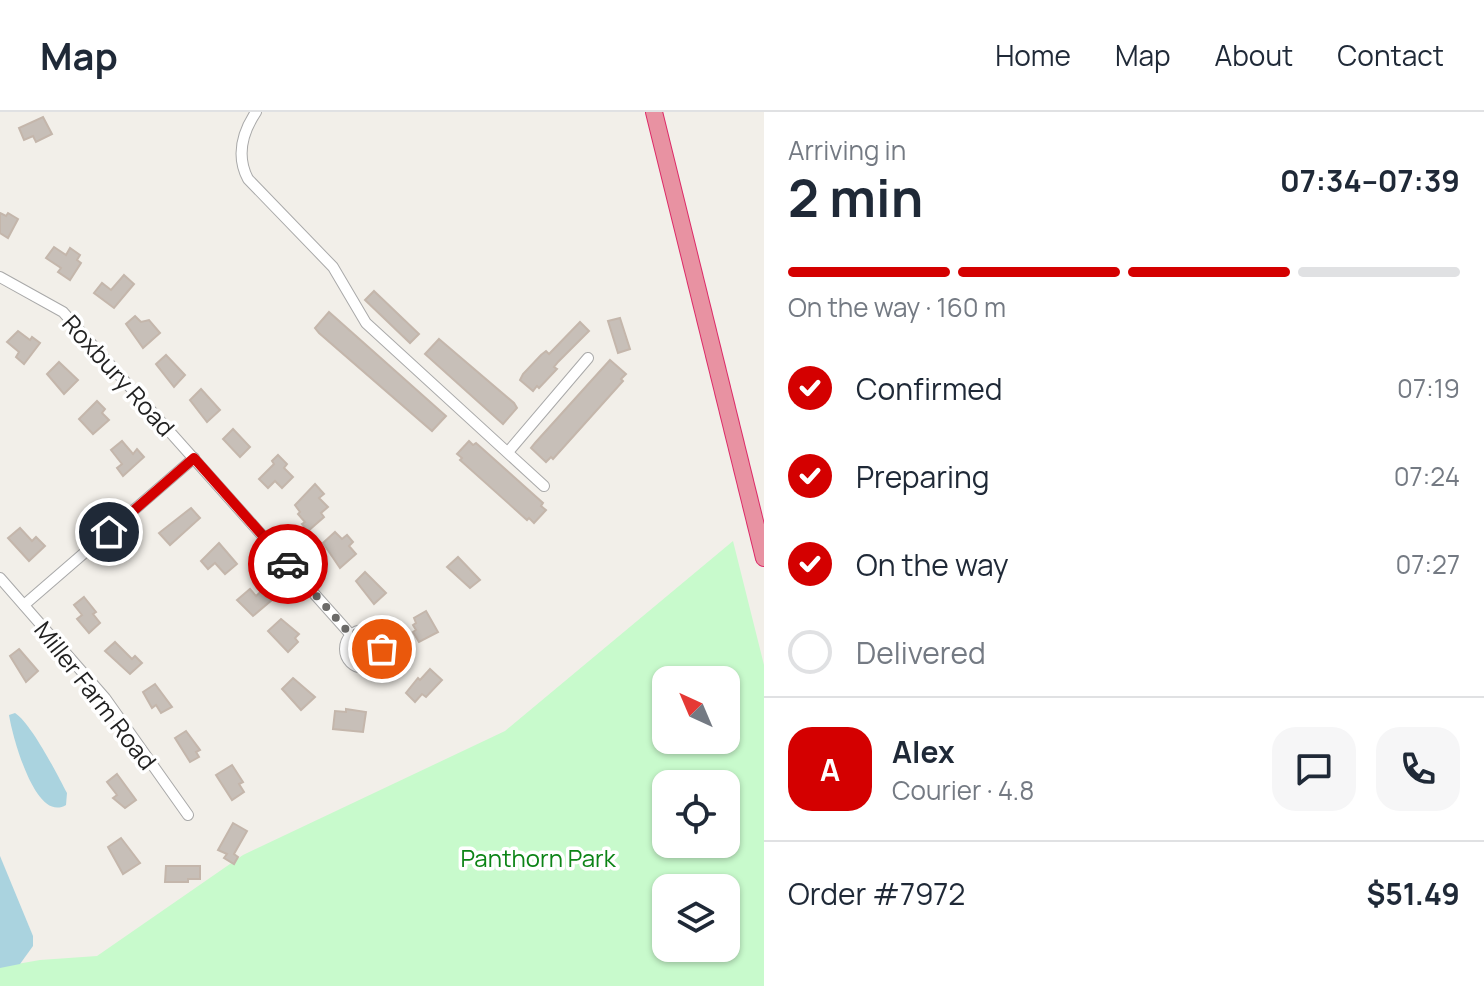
<!DOCTYPE html>
<html lang="en">
<head>
<meta charset="utf-8">
<style>
  :root { --surface:#fff; --page:#f6f6f7; --text:#1f2937; --muted:#747a83; --line:#e0e1e3; --accent:#d40000 }
  body { margin:0; font-family:Manrope,sans-serif; background:var(--page); color:var(--text); height:100vh; display:flex; flex-direction:column; font-size:30px; white-space:nowrap }
  * { box-sizing:border-box; margin:0 }
  p { font-size:26px; color:var(--muted) }
  .icon { flex:none; width:44px; height:44px; fill:none; stroke:currentColor; stroke-width:2; stroke-linecap:round; stroke-linejoin:round }
  .map { position:relative; flex:1; overflow:hidden }
  .drawer { display:flex; flex-direction:column; background:var(--surface); width:720px }
  .drawer>* { flex:none }
  .needle { width:52px; rotate:316deg }
  .controls { position:absolute; left:652px; top:554px; display:grid; gap:16px }
  .controls a { display:grid; place-items:center; width:88px; height:88px; border-radius:16px; background:var(--surface); box-shadow:0 2px 6px #0004; font-size:40px }
  .pin { position:absolute; display:grid; place-items:center; width:68px; height:68px; color:#fff; margin:-34px; border:4px solid #fff; border-radius:50%; box-shadow:0 2px 8px #0007 }
  .courier { position:absolute; display:grid; place-items:center; width:80px; height:80px; margin:-40px; border:6px solid #d40000; border-radius:50%; background:#fff; color:#222; box-shadow:0 2px 10px #0007 }
  .head em { font-style:normal; font-weight:700 }
  .head div { display:flex; flex-direction:column-reverse }
  .head { display:flex; align-items:center; justify-content:space-between; height:136px; padding:0 24px }
  h1 { font-size:52px; font-weight:700; line-height:60px }
  .bar { display:grid; grid-template-columns:repeat(4,1fr); gap:12px 8px; align-content:center; height:96px; padding:0 24px }
  .bar i { height:10px; border-radius:6px; background:var(--line) }
  .bar .selected { background:var(--accent) }
  .bar p { grid-column:span 4 }
  .line { display:flex; align-items:center; gap:20px; padding:0 24px; border-top:2px solid var(--line) }
  .line div { flex:1 }
  .round { display:grid; place-items:center; flex:none; width:84px; height:84px; border-radius:24px; background:var(--page) }
  ol { padding:0 24px; list-style:none }
  li { display:flex; align-items:center; gap:24px; height:88px }
  li p { margin-inline-start:auto }
  li .icon { padding:8px; border-radius:50%; background:var(--accent); color:#fff; stroke-width:4 }
  li:last-child { color:var(--muted) }
  li i { width:44px; height:44px; border:4px solid var(--line); border-radius:50% }
  header { display:flex; align-items:center; gap:48px; box-sizing:border-box; height:112px; padding:0 40px; background:var(--surface); border-bottom:2px solid var(--line) }
  header strong { font-size:38px }
  nav { display:flex; gap:44px; margin-inline-start:auto; font-size:28px }
  main { display:flex; flex:1; min-height:0 }
  .map>svg:first-child { display:block }
  .park { fill:#c8facc; fill-rule:evenodd }
  .water { fill:#aad3df }
  .building { fill:#c7bfb8; stroke:#c4b6ab; stroke-width:2 }
  .lines { fill:none; stroke-linecap:round; stroke-linejoin:round }
  .minor-casing { stroke:#a9a9a9; stroke-width:12 }
  .highway-casing { stroke:#dc2a67; stroke-width:18 }
  .minor { stroke:#fff; stroke-width:10 }
  .highway { stroke:#e892a2; stroke-width:16 }
  .done { stroke:#6b6a68; stroke-width:8; stroke-dasharray:0 14.4 }
  .route { stroke:#d40000; stroke-width:10 }
  .labels { text-anchor:middle; dominant-baseline:central; stroke-width:7; stroke-linejoin:round; paint-order:stroke }
  .street-label { font-size:24px; fill:#222; stroke:#fff }
  .park-label { font-size:24px; fill:#0c8416; stroke:#fff }
</style>
</head>
<body>
<header>
<strong>Map</strong>
<nav><a>Home</a><a>Map</a><a>About</a><a>Contact</a></nav>
</header>
<main>
<div class="map">
<svg width="764" height="874" viewBox="0 0 764 874">
  <rect width="100%" height="100%" fill="#f2efe9"/>
  <!-- park -->
  <path class="park" d="M733 429 764 553V874H0V855L40 848 97 844 243 743 505 619ZM666 568H726V628H666ZM666 672H726V732H666ZM666 776H726V836H666Z"/>
  <!-- water -->
  <g class="water">
    <path d="M15 601C31 611 57 662 67 681L66 693C35 712 12 622 9 603Z"/>
    <path d="M0 744 33 824V834L20 852 0 856Z"/>
  </g>
  <!-- building -->
  <g class="building">
    <path d="M43 5 52 22 36 30 33 24 24 28 19 16Z"/>
    <path d="M0 101 6 104 8 101 18 107 8 126 0 121Z"/>
    <path d="M54 135 66 143 70 136 80 143 77 148 81 151 70 168 58 160 61 156 46 146Z"/>
    <path d="M124 163 134 172 114 196 94 181 102 171 111 178Z"/>
    <path d="M374 179 419 222 410 231 365 188Z"/>
    <path d="M329 200 446 304 432 319 319 221 315 216Z"/>
    <path d="M135 204 141 210 149 208 160 221 143 236 126 212Z"/>
    <path d="M620 206 630 237 618 241 608 209Z"/>
    <path d="M580 210 589 219 558 250 554 255 557 257 539 276 537 274 533 279 520 268 523 262 541 243 546 239 549 242Z"/>
    <path d="M18 219 30 228 32 225 40 231 24 252 16 245 19 240 7 230Z"/>
    <path d="M439 227 514 291 517 296 503 312 425 242Z"/>
    <path d="M166 243 185 263 174 275 156 252Z"/>
    <path d="M610 248 626 262 621 267 623 269 553 347 551 345 546 350 531 336 535 331Z"/>
    <path d="M59 250 78 268 64 282 47 262Z"/>
    <path d="M201 277 220 298 207 310 190 288Z"/>
    <path d="M97 289 105 297 102 301 109 308 93 322 79 307Z"/>
    <path d="M233 317 250 335 240 345 223 327Z"/>
    <path d="M122 329 133 342 137 337 144 345 123 364 117 356 122 352 111 338Z"/>
    <path d="M469 329 473 333 476 331 543 391 541 394 546 398 534 411 529 406 527 408 460 348 462 346 457 342Z"/>
    <path d="M278 343 287 352 284 356 293 365 282 376 275 369 268 376 259 367 274 352 272 349Z"/>
    <path d="M315 372 324 382 319 386 328 395 321 401 324 405 308 419 302 412 305 410 298 402 300 400 295 393Z"/>
    <path d="M191 396 200 406 170 433 159 421Z"/>
    <path d="M20 416 32 429 36 425 45 434 29 449 8 426Z"/>
    <path d="M335 420 342 427 347 423 353 430 349 434 356 442 340 456 323 431Z"/>
    <path d="M219 431 237 452 225 462 215 451 208 457 201 449Z"/>
    <path d="M458 445 480 468 470 476 447 455Z"/>
    <path d="M365 460 386 481 374 492 356 469Z"/>
    <path d="M265 476 273 487 253 504 237 488 250 477 256 484Z"/>
    <path d="M84 485 96 500 93 502 100 511 89 521 77 507 82 503 74 493Z"/>
    <path d="M426 499 438 520 419 530 413 520 416 518 413 513 416 511 414 506Z"/>
    <path d="M281 507 299 522 295 526 298 530 288 540 268 519Z"/>
    <path d="M115 530 132 547 135 544 142 551 130 562 105 539Z"/>
    <path d="M19 537 38 559 26 570 10 544Z"/>
    <path d="M430 557 442 568 426 585 422 582 415 590 406 581 418 566 420 568Z"/>
    <path d="M293 566 315 585 301 598 282 577Z"/>
    <path d="M155 572 172 595 161 601 156 593 152 596 143 580Z"/>
    <path d="M346 597 366 600 363 620 333 617 335 599 346 600Z"/>
    <path d="M186 619 200 638 196 640 199 645 190 650 175 626Z"/>
    <path d="M232 653 243 670 239 672 244 680 232 688 216 663Z"/>
    <path d="M117 662 136 688 125 696 113 686 117 683 107 670Z"/>
    <path d="M233 711 247 719 234 742 238 745 234 752 224 746 227 742 218 738Z"/>
    <path d="M121 726 140 751 123 762 108 735Z"/>
    <path d="M166 754H200V767H188V770H165Z"/>
  </g>
  <g class="lines">
    <defs>
      <g id="minor">
        <path d="M256 0C242 21 236 44 248 67L333 155 366 211 544 374"/>
        <path d="M0 165 63 200 351 523"/>
        <path d="M508 340 588 246"/>
        <path d="M0 466 105 586 188 703"/>
        <path d="M24 493 194 346"/>
        <circle cx="364" cy="537" r="19"/>
      </g>
      <path id="highway" d="M654 0 764 446"/>
    </defs>
    <!-- minor casing -->
    <use href="#minor" class="minor-casing"/>
    <!-- highway casing -->
    <use href="#highway" class="highway-casing"/>
    <!-- minor -->
    <use href="#minor" class="minor"/>
    <!-- highway -->
    <use href="#highway" class="highway"/>
  </g>
  <g class="lines">
    <!-- done -->
    <path class="done" d="M288 452 351 523C366 514 380 520 382 537"/>
    <!-- route -->
    <path class="route" d="M109 420 194 346 288 452"/>
  </g>
  <g class="labels">
    <!-- street labels -->
    <g class="street-label">
      <text transform="translate(119 263) rotate(48)">Roxbury Road</text>
      <text transform="translate(96 583) rotate(52)">Miller Farm Road</text>
    </g>
    <!-- park labels -->
    <g class="park-label">
      <text x="538" y="745">Panthorn Park</text>
    </g>
  </g>
</svg>
<div class="controls">
<a><svg class="needle" viewBox="-14 -14 28 28"><path d="M0-13l5 13h-10z" fill="#e53935"/><path d="M0 13l5-13h-10z" fill="#747a83"/></svg></a>
<a><svg class="icon" aria-label="locate" viewBox="0 0 24 24"><circle cx="12" cy="12" r="6"/><path d="M12 2v4M12 18v4M2 12h4M18 12h4"/></svg></a>
<a><svg class="icon" aria-label="layers" viewBox="0 0 24 24"><path d="M12 4l9 5-9 5-9-5zM3 14l9 5 9-5"/></svg></a>
</div>
<div class="pin" style="left:382px;top:537px;background:#ea580c"><svg class="icon" aria-label="bag" viewBox="0 0 24 24"><path d="M5 8h14l-1 12H6zM9 8a3 3 0 0 1 6 0"/></svg></div>
<div class="pin" style="left:109px;top:420px;background:#1f2937"><svg class="icon" aria-label="home" viewBox="0 0 24 24"><path d="M3 11l9-7 9 7M6 9v11h12V9"/></svg></div>
<div class="courier" style="left:288px;top:452px"><svg class="icon" aria-label="car" viewBox="0 0 24 24"><path d="M5 17H2v-5l4-1 3-4h7l3 4 3 1v5h-3M9 17h6M6 11h13"/><circle cx="7" cy="17" r="2"/><circle cx="17" cy="17" r="2"/></svg></div>
</div>
<section class="drawer">
<div class="head"><div><h1>2 min</h1><p>Arriving in</p></div><em>07:34–07:39</em></div>
<div class="bar"><i class="selected"></i><i class="selected"></i><i class="selected"></i><i></i><p>On the way · 160 m</p></div>
<ol>
<li><svg class="icon" aria-label="check" viewBox="0 0 24 24"><path d="M5 12l5 5 9-10"/></svg>Confirmed<p>07:19</p></li>
<li><svg class="icon" aria-label="check" viewBox="0 0 24 24"><path d="M5 12l5 5 9-10"/></svg>Preparing<p>07:24</p></li>
<li><svg class="icon" aria-label="check" viewBox="0 0 24 24"><path d="M5 12l5 5 9-10"/></svg>On the way<p>07:27</p></li>
<li><i></i>Delivered</li>
</ol>
<div class="line" style="height:144px"><b class="round" style="background:var(--accent);color:#fff">A</b><div><b>Alex</b><p>Courier · 4.8</p></div><a class="round"><svg class="icon" aria-label="chat" viewBox="0 0 24 24"><path d="M4 5h16v11H9l-5 4z"/></svg></a><a class="round"><svg class="icon" aria-label="phone" viewBox="0 0 24 24"><path d="M5 4h4l2 5-3 2q2 4 5 5l2-3 5 2v4C11 20 4 13 5 4z"/></svg></a></div>
<div class="line" style="height:104px"><div>Order #7972</div><b>$51.49</b></div>
</section>
</main>
</body>
</html>
